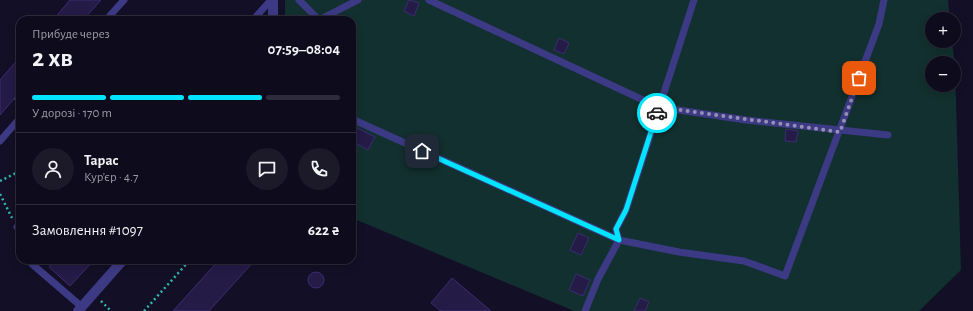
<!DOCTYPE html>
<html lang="uk">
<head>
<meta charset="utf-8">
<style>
  :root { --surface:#0e0b1c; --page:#1c1929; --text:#f1f3f6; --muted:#9b9ba3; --line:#2e2b3b; --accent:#00e5ff }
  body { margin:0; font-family:"Alegreya Sans",sans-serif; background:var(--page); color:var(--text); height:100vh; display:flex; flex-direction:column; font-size:15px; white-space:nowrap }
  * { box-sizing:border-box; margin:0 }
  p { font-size:13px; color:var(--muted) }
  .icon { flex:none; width:22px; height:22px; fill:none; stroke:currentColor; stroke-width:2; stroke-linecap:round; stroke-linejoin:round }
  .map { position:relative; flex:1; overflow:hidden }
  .drawer { position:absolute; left:16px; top:16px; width:340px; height:248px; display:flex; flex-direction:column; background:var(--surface); border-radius:12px; box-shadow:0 2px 10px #0003,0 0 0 1px var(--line) }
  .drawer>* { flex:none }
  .buttons { position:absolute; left:925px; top:12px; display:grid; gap:8px }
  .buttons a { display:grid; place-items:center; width:36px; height:36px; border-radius:50%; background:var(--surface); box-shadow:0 2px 10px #0003,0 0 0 1px var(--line); font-size:20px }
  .pin { position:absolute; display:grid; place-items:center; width:34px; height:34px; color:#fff; margin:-17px; border-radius:8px; box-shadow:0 2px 6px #0006 }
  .courier { position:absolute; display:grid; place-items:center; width:40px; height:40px; margin:-20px; border:3px solid #00e5ff; border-radius:50%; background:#fff; color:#222; box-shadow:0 1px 5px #0007 }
  .headline em { font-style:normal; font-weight:600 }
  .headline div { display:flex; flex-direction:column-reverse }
  .headline { display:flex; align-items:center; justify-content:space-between; height:68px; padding:0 16px }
  h1 { font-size:26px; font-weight:600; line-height:30px }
  .bar { display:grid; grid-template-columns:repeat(4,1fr); gap:6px 4px; align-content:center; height:48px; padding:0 16px }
  .bar i { height:5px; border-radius:3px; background:var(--line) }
  .bar .current { background:var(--accent) }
  .bar p { grid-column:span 4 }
  .line { display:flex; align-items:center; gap:10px; padding:0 16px; border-top:1px solid var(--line) }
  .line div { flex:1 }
  .round { display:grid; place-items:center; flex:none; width:42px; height:42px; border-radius:21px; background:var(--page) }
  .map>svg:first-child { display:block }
  .green { fill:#12302f; fill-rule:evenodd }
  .building { fill:#241b47; stroke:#3b2d73 }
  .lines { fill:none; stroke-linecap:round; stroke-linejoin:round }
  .path { stroke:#2fb8b0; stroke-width:2.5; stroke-dasharray:2 3; stroke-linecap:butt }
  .service { stroke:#3d3a85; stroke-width:7 }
  .tertiary { stroke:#3d3a85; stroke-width:10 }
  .done { stroke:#948fb3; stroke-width:4; stroke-dasharray:0 7.2 }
  .route { stroke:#00e5ff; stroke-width:5 }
</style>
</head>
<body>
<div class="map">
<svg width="973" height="311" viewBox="0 0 973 311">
  <rect width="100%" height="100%" fill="#130f26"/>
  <!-- green -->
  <path class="green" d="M285 0H948L950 19H932V41H952L955 66 961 270 919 311H574L352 218V20H285ZM932 63H954V85H932Z"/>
  <!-- building -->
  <g class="building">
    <path d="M70 0H101L83 20H53Z"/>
    <path d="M409 0 419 3 414 16 404 11Z"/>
    <path d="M559 38 569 43 564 54 554 50Z"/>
    <path d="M20 57V92L0 115V80Z"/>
    <path d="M352 125 375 137 368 150 352 141Z"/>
    <path d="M786 129 798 131 796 142 785 141Z"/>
    <path d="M578 233 589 238 581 255 570 250Z"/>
    <path d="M55 260H94L70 286 49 267Z"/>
    <path d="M219 260H255L209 311H173Z"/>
    <circle cx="316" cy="280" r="8"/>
    <path d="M576 274 590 280 583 296 569 290Z"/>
    <path d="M452 278 491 311H441L431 303Z"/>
    <path d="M640 298 649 302 645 311H634Z"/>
  </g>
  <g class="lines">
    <!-- path -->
    <g class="path">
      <path d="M15 98 20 102"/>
      <path d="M0 181 20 171"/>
      <path d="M0 194 12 218"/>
      <path d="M217 260 218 261"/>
      <path d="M101 301 111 311"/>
      <path d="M144 311 190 260"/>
    </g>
    <!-- service -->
    <g class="service">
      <path d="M299 0 319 20"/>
      <path d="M429 0 658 107 746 120 888 135"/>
      <path d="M106 20 124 0"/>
      <path d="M253 20 271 0"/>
      <path d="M319 20 358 0"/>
      <path d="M352 119 619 240 679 252 744 261 785 276 879 24 884 0"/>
      <path d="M0 141 20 118"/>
      <path d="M17 227 20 230"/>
      <path d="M36 260 32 264 82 307"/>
      <path d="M585 311 598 279 619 240 616 229 626 210 694 0"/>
    </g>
    <!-- tertiary -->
    <g class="tertiary">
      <path d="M273 20V0"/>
      <path d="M78 311 123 260"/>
    </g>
  </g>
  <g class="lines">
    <!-- done -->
    <path class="done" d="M657 113 658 107 840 132 859 78"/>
    <!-- route -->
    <path class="route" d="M422 151 619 240 616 229 626 210 657 113"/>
  </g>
</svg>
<div class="buttons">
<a>+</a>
<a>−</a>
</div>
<div class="pin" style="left:859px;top:78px;background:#ea580c"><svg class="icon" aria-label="bag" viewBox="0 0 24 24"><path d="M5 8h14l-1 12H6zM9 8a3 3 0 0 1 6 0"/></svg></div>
<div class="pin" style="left:422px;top:151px;background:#1f2937"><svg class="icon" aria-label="home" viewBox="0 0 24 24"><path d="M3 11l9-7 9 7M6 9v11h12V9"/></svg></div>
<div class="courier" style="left:657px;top:113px"><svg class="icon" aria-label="car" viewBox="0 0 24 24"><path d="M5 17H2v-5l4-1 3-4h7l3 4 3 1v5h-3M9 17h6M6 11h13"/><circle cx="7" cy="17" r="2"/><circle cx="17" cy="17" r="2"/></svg></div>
<section class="drawer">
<div class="headline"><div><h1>2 хв</h1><p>Прибуде через</p></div><em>07:59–08:04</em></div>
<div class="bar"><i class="current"></i><i class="current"></i><i class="current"></i><i></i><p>У дорозі · 170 m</p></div>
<div class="line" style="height:72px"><a class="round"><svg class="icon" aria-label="person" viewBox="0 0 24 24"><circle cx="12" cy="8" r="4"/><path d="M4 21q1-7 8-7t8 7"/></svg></a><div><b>Тарас</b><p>Кур’єр · 4.7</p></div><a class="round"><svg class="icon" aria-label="chat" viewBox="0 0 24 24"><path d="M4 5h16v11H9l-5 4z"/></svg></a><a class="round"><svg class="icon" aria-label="phone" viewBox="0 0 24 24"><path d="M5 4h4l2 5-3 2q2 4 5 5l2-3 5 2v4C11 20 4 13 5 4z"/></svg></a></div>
<div class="line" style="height:52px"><div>Замовлення #1097</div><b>622 ₴</b></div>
</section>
</div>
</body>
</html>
